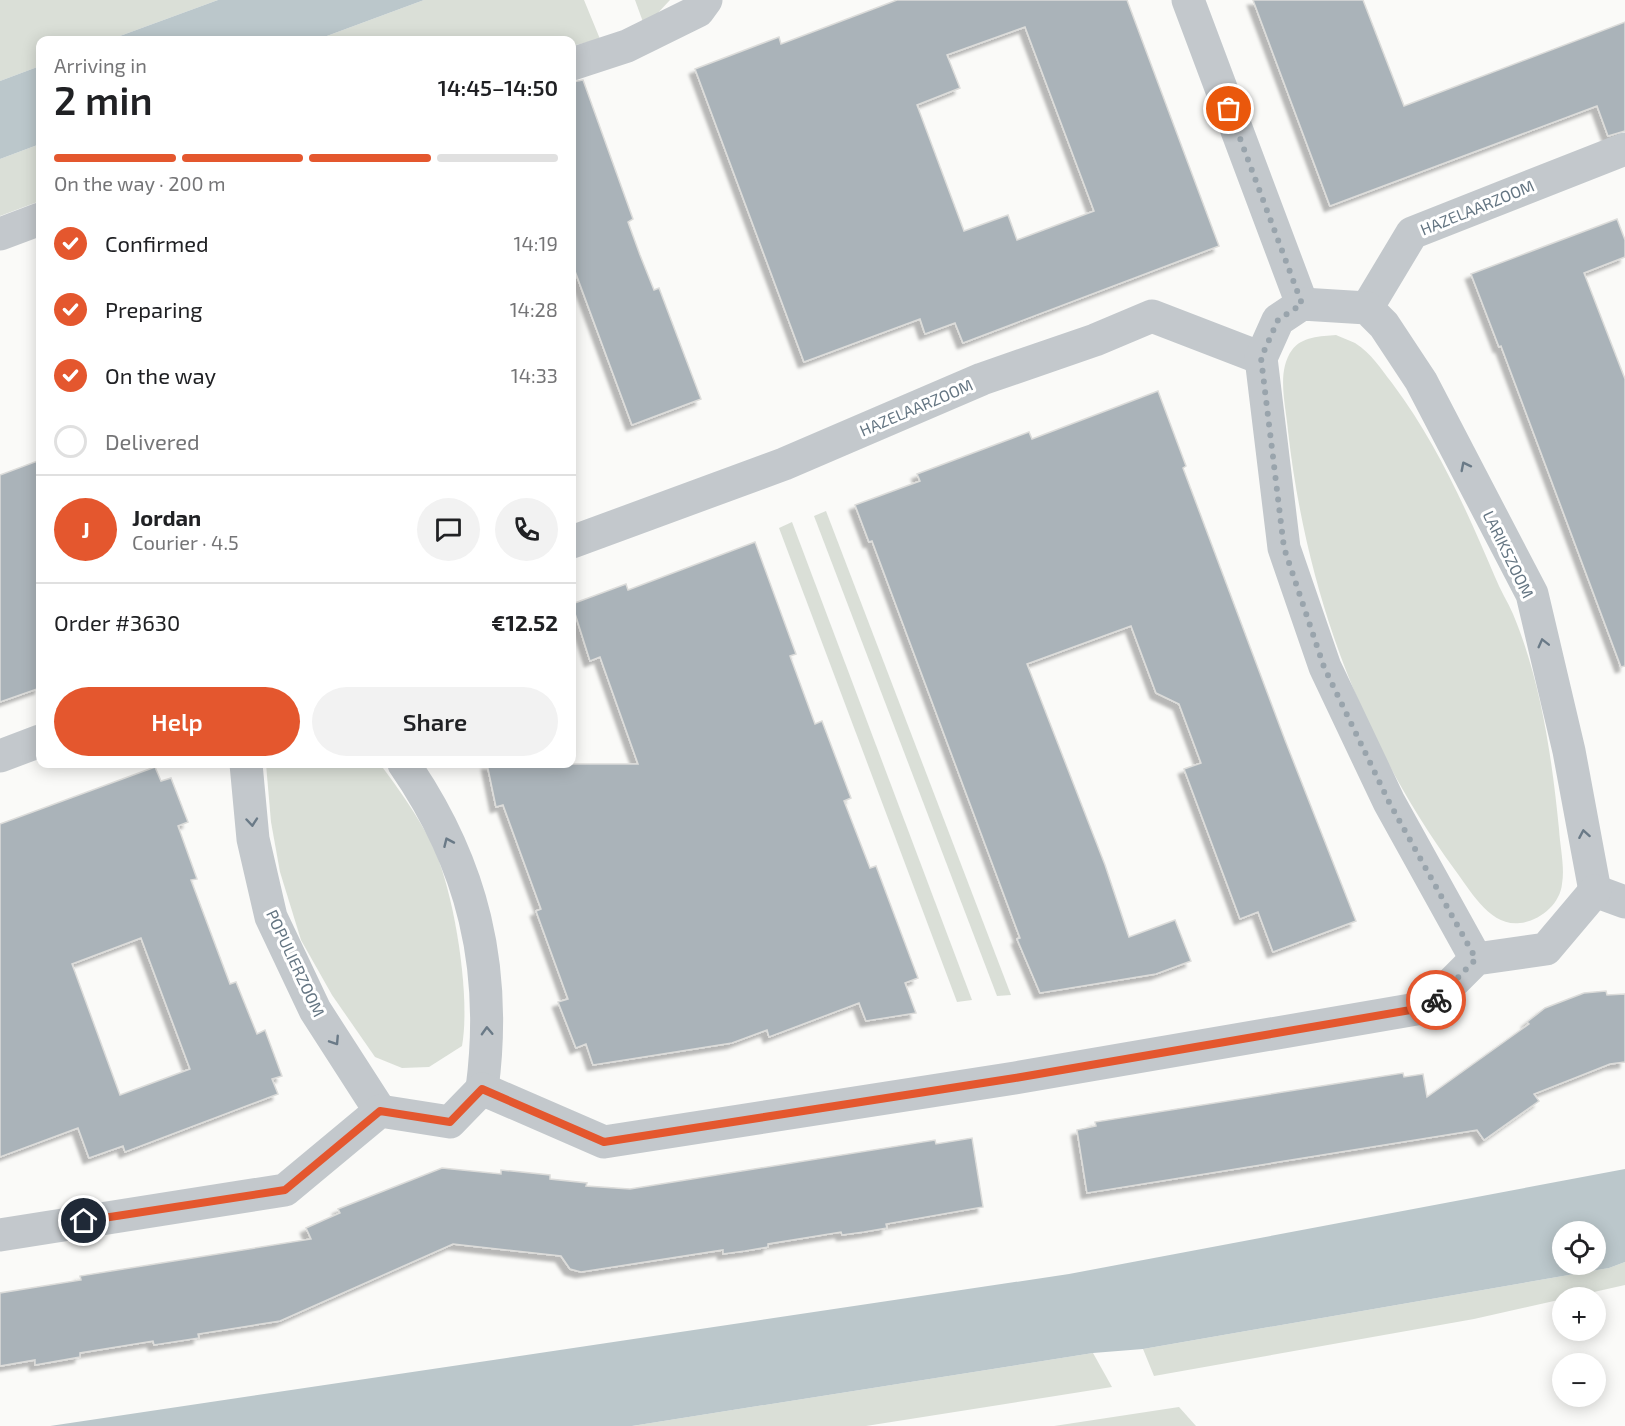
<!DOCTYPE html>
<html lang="en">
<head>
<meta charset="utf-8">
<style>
  :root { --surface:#fff; --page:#f2f2f2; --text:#202124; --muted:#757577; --line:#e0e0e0; --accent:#e4572e }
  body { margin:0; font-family:"Exo 2",sans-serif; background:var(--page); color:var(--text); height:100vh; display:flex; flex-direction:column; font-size:22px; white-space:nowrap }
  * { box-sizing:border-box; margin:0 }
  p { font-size:20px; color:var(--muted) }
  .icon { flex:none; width:33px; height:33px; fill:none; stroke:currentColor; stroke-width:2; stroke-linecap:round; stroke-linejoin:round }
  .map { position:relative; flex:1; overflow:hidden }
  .panel { position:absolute; left:36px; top:36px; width:540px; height:732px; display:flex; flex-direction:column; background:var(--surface); border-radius:12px; box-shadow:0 3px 15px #0003 }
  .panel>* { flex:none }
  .tools { position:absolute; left:1552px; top:1221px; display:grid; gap:12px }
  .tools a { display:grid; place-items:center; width:54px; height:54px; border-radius:50%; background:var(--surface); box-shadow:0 3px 15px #0003; font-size:30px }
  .pin { position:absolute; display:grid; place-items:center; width:51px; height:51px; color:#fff; margin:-26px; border:3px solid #fff; border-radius:50%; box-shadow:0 2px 6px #0007 }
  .courier { position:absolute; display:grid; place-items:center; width:60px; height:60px; margin:-30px; border:4px solid #e4572e; border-radius:50%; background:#fff; color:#222; box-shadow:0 2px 8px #0007 }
  .head em { font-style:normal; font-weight:600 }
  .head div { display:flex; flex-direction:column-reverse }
  .head { display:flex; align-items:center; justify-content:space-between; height:102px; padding:0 18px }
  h1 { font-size:39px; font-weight:600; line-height:45px }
  .bar { display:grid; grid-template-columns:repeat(4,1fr); gap:9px 6px; align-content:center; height:72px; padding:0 18px }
  .bar i { height:8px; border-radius:4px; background:var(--line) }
  .bar .current { background:var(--accent) }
  .bar p { grid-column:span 4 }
  .line { display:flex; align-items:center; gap:15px; padding:0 18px; border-top:2px solid var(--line) }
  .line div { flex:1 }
  .round { display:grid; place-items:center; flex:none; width:63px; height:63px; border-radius:32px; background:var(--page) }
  ol { padding:0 18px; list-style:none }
  li { display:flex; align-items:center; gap:18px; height:66px }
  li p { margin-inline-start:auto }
  li .icon { padding:6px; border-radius:50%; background:var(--accent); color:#fff; stroke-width:4 }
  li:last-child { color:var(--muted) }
  li i { width:33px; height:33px; border:3px solid var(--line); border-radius:50% }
  .cta { display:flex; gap:12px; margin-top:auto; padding:12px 18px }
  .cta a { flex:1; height:69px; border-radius:36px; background:var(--accent); color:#fff; font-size:24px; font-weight:600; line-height:69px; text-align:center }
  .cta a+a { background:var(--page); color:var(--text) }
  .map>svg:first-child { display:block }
  .green { fill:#dadfd7 }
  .water { fill:#bbc7cb; fill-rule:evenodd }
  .building { fill:#aab3b9; stroke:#dcdcda; stroke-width:1.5; fill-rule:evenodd; filter:url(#shadow) }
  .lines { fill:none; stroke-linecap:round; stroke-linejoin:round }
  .minor { stroke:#c3c8cc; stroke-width:33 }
  .oneway { stroke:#6a7a87 }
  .done { stroke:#99a4ac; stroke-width:6; stroke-dasharray:0 10.8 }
  .route { stroke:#e4572e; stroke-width:8 }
  .labels { text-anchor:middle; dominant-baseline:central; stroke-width:6; stroke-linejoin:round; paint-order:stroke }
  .street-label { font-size:16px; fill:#657683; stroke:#fff }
</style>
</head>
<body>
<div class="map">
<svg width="1625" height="1426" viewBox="0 0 1625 1426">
  <defs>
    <filter id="shadow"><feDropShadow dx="-5.5" dy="5.5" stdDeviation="1.5" flood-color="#0004"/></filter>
  </defs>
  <rect width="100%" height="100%" fill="#fafaf8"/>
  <!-- green -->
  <g class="green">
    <path d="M0 0H218L109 40H40V66L0 81Z"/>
    <path d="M424 0H584L600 39 572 46V40H316Z"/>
    <path d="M635 0H670L655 16 643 22Z"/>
    <path d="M40 144V201L0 216V159Z"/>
    <path d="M1336 335C1342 338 1349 340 1355 343 1371 353 1381 369 1392 383 1437 443 1466 509 1495 577 1500 590 1508 602 1513 614 1541 681 1552 758 1559 829 1560 847 1565 867 1562 884 1560 904 1540 921 1520 923 1490 927 1470 890 1455 870 1360 740 1306 590 1288 431 1286 406 1276 372 1292 350 1301 337 1321 336 1336 335Z"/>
    <path d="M826 511 1011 995 997 996 814 516Z"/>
    <path d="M792 522 972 1000 957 1002 779 528Z"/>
    <path d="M266 764H380C399 789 417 815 432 844 454 890 471 996 462 1046L429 1067 402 1068 375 1057 332 995 301 940 280 872 271 822Z"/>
    <path d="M1625 1262V1285L1474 1319 1154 1376 1143 1349 1609 1268Z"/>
    <path d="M1093 1353 1112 1387 866 1426H632Z"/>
    <path d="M1179 1407 1196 1426H1054Z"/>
  </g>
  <!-- water -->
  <g class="water">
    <path d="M218 0H424L316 40H109Z"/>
    <path d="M40 66V144L0 159V81Z"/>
    <path d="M1625 1169V1262L1609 1268 1143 1349 1093 1353 632 1426H50L1069 1274ZM1563 1232H1596V1264H1563Z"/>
  </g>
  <!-- building -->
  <g class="building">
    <path d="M897 0H1127L1219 246 963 343 955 323 925 334 920 319 804 362 695 69 779 37 781 44ZM1025 27 1094 211 1017 240 1008 215 964 231 917 105 960 88 947 55Z"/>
    <path d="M1253 0H1363L1404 106 1625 22V131L1608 136 1597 106 1330 206Z"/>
    <path d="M583 80 633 219 628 222 640 255 654 290 659 288 701 399 632 425 572 263V82Z"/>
    <path d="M1617 219 1625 240V257L1584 273 1625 379V666L1621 667 1501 346 1499 347 1471 274Z"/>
    <path d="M1158 391 1186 466 1183 468 1285 740 1356 921 1273 952 1258 912 1240 919 1184 769 1201 763 1179 704 1156 693 1131 626 1027 664 1105 865 1129 937 1175 920 1191 961 1156 974 1040 993 1017 939 1020 938 872 541 869 542 855 505 920 481 917 474 1029 432 1032 439Z"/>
    <path d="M40 460V688L0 702V475Z"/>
    <path d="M755 542 796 654 790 656 815 724 822 721 851 798 844 801 870 868 876 866 918 978 905 983 916 1013 866 1021 859 1003 769 1037 767 1030 732 1043 593 1065 586 1044 576 1048 558 1002 568 999 536 911 541 909 503 805 496 807 487 764H638L600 657 590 661 572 604 626 584 628 590Z"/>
    <path d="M155 767 161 781 171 778 188 822 178 826 197 879 191 880 230 984 236 982 257 1034 265 1030 282 1076 272 1079 278 1094 125 1152 123 1146 89 1158 78 1128 0 1157V824ZM141 938 190 1069 120 1095 72 964Z"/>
    <path d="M1606 991 1607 995 1625 994V1062L1610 1064 1534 1094 1539 1101 1484 1140 1477 1130 1087 1193 1077 1130 1096 1126 1095 1122 1403 1073 1404 1077 1423 1074 1427 1097 1529 1024 1527 1022 1545 1008 1584 993Z"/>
    <path d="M972 1138 983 1207 886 1224 887 1228 864 1232 842 1235 841 1232 768 1244V1247L745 1251 723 1254V1250L581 1272 570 1269 561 1256 453 1244 280 1321 198 1334 199 1338 154 1345 153 1341 80 1353V1357L35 1365V1360L0 1366V1293L81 1280 80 1276 311 1239 306 1228 340 1213 338 1209 442 1168 501 1174V1170L550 1175V1179L587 1183 586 1186 630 1189 935 1140 936 1144Z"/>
  </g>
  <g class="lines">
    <!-- minor -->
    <g class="minor">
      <path d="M1188 0 1302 304"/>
      <path d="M572 64 627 46 698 11 706 0"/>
      <path d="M0 234 40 219"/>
      <path d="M1367 308 1412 233 1625 149"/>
      <path d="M572 542 784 464 982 379 1095 340 1152 316 1261 358"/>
      <path d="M0 756 40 741"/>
      <path d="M246 764 253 839 271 917 315 1010 380 1111"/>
      <path d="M404 764C473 864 498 968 482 1089"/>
      <path d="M1595 891 1625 902"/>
      <path d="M1476 959 1389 802 1325 667 1284 548 1261 358 1278 320 1302 304 1367 308 1384 325 1421 381 1532 594 1569 751 1595 891"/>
      <path d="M482 1089 604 1142 1015 1078 1428 1007 1476 959 1546 949 1595 891"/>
      <path d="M0 1235 285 1190 380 1111 450 1122 482 1089"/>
    </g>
  </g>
  <!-- one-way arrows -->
  <defs><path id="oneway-chevron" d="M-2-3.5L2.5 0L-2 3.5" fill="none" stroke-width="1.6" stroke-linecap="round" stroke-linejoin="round" transform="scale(1.5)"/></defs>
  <g class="oneway">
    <use href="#oneway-chevron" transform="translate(1465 466) rotate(-117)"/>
    <use href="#oneway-chevron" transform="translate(1543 643) rotate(-104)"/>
    <use href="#oneway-chevron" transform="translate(252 822) rotate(85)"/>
    <use href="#oneway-chevron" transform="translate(1584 834) rotate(-100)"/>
    <use href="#oneway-chevron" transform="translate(448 842) rotate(-114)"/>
    <use href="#oneway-chevron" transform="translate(487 1031) rotate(-92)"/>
    <use href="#oneway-chevron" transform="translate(335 1041) rotate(57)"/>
  </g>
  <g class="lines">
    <!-- done -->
    <path class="done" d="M1229 109 1302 304 1278 320 1261 358 1284 548 1324 667 1389 802 1476 959 1436 1000"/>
    <!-- route -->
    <path class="route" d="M84 1221 285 1190 380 1111 450 1122 482 1089 604 1142 1015 1078 1428 1007 1436 1000"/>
  </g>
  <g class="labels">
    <!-- street labels -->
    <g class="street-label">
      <text transform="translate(1477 207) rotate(-22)">HAZELAARZOOM</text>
      <text transform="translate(916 407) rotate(-23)">HAZELAARZOOM</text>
      <text transform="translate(1509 554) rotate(64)">LARIKSZOOM</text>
      <text transform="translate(296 963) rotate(65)">POPULIERZOOM</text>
    </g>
  </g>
</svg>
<div class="tools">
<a><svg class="icon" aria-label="locate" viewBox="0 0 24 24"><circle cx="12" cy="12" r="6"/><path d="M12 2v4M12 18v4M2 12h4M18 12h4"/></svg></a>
<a>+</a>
<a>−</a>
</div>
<div class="pin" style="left:1229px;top:109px;background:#ea580c"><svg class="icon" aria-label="bag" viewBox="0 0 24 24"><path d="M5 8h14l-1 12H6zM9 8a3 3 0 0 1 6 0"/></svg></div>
<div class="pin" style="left:84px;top:1221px;background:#1f2937"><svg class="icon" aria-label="home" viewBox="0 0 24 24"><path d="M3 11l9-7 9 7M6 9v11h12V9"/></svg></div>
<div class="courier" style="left:1436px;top:1000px"><svg class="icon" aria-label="bike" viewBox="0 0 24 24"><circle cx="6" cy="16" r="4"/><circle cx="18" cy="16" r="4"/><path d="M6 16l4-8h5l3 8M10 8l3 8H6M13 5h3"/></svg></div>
<section class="panel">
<div class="head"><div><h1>2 min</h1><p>Arriving in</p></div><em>14:45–14:50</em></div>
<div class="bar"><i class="current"></i><i class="current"></i><i class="current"></i><i></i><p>On the way · 200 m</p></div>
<ol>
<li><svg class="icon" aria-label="check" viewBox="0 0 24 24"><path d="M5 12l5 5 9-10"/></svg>Confirmed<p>14:19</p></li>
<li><svg class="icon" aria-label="check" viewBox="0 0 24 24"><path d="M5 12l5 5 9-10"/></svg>Preparing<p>14:28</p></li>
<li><svg class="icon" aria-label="check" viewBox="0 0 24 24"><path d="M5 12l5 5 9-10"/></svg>On the way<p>14:33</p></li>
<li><i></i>Delivered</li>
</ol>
<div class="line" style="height:108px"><b class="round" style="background:var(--accent);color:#fff">J</b><div><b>Jordan</b><p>Courier · 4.5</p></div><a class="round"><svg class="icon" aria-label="chat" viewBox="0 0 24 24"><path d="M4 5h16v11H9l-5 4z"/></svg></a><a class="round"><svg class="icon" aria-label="phone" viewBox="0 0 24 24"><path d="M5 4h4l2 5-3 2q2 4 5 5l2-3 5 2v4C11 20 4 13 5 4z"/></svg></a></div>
<div class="line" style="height:78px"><div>Order #3630</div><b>€12.52</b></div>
<div class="cta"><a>Help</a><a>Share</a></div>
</section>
</div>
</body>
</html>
